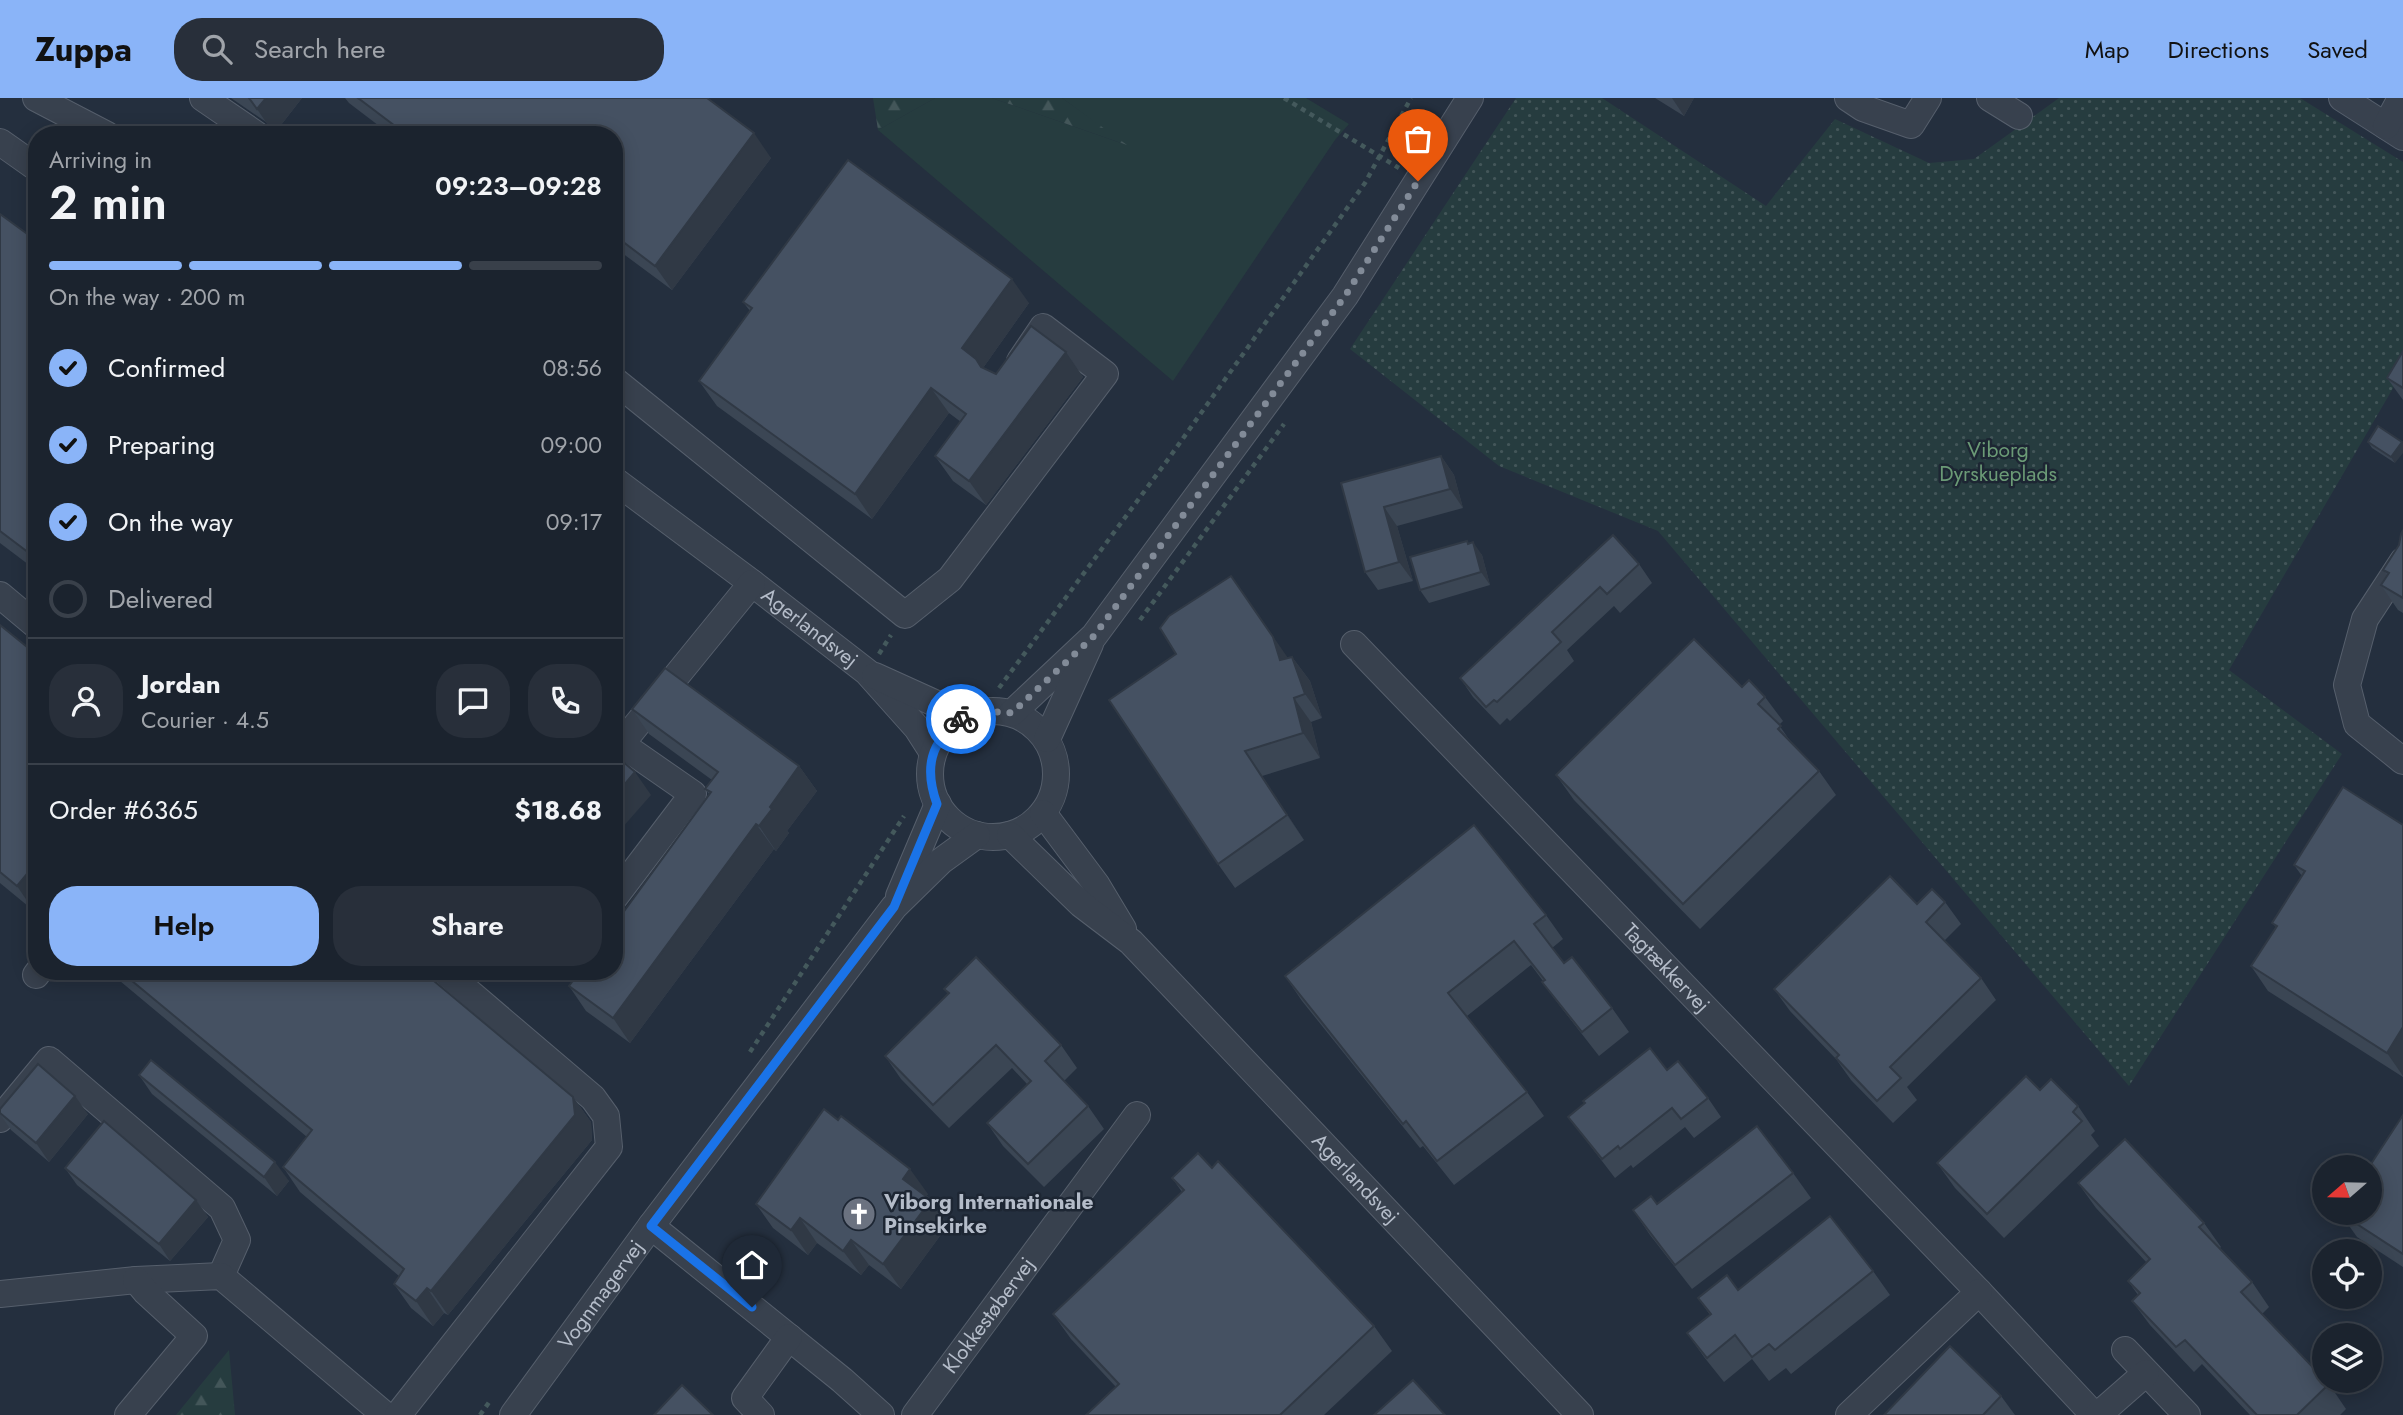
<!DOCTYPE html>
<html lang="en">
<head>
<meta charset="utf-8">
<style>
  :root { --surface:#1b232e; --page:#282f3a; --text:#f1f3f6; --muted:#a0a4aa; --line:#39404a; --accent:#8ab4f8 }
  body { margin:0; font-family:Jost,sans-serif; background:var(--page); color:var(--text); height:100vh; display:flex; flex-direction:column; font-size:26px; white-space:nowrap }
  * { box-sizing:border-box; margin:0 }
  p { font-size:23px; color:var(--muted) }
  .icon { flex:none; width:38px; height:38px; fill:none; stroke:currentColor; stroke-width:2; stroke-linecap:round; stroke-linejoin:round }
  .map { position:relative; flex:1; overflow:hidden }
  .panel { position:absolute; left:28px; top:28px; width:595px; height:854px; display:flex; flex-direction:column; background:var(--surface); border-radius:28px; box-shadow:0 4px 18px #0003,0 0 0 2px var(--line) }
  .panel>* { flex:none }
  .needle { width:46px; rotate:250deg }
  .tools { position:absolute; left:2312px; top:1057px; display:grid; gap:14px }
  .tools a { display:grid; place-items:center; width:70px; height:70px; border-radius:50%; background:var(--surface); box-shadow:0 4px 18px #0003,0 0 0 2px var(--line); font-size:35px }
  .pin { position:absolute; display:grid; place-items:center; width:60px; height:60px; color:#fff; margin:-72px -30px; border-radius:50% 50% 50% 0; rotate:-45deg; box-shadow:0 0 7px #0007 }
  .pin .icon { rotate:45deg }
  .courier { position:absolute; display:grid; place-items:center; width:70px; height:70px; margin:-35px; border:5px solid #1a73e8; border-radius:50%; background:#fff; color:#222; box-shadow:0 2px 9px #0007 }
  .overview em { font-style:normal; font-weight:600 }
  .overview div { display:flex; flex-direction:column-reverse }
  .overview { display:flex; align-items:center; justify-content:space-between; height:119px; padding:0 21px }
  h1 { font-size:46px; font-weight:600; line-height:52px }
  .bar { display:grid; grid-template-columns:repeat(4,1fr); gap:10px 7px; align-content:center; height:84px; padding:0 21px }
  .bar i { height:9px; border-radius:5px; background:var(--line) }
  .bar .current { background:var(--accent) }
  .bar p { grid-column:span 4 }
  .line { display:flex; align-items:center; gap:18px; padding:0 21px; border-top:2px solid var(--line) }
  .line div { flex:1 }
  .round { display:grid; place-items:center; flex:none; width:74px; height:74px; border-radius:28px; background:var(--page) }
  ol { padding:0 21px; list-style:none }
  li { display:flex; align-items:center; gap:21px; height:77px }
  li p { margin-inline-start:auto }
  li .icon { padding:7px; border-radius:50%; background:var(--accent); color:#111; stroke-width:4 }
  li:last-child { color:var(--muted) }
  li i { width:38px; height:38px; border:4px solid var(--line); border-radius:50% }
  .cta { display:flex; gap:14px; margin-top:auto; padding:14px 21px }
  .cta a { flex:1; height:80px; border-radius:28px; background:var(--accent); color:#111; font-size:28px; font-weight:600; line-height:80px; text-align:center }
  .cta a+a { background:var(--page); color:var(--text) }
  header { display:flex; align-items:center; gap:42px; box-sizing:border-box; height:98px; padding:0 35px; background:var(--accent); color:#111 }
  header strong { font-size:33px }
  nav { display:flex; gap:38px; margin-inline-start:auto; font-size:24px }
  .search { width:490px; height:63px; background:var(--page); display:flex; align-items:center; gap:18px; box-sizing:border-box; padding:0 24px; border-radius:28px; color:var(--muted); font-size:26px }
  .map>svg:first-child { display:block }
  .grass { fill:#263c3f }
  .forest { fill:url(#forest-firs) }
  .park { fill:url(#park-dots) }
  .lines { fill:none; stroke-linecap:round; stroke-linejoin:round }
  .minor-casing { stroke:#565f6c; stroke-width:28 }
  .path { stroke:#44595c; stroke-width:4.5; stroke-dasharray:5 5; stroke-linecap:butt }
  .minor { stroke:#38414e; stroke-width:26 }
  .wall { fill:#3b4654 }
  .shaded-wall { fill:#303945 }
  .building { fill:#455162; stroke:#303945; stroke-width:2 }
  .done { stroke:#828b98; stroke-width:7; stroke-dasharray:0 12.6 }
  .route { stroke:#1a73e8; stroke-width:9 }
  .labels { text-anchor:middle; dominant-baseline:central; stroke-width:5; stroke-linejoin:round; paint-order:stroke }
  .park-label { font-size:21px; fill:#6b9a76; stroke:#1d2633 }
  .street-label { font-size:21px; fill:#b4bcc9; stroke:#1d2633 }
  .poi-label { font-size:21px; font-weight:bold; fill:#b4bcc9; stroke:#1d2633; text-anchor:start }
</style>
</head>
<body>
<header>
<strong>Zuppa</strong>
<div class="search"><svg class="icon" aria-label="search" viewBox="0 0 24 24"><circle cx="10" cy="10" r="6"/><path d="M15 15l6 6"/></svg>Search here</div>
<nav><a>Map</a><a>Directions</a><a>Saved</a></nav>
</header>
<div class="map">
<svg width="2403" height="1317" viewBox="0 0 2403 1317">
  <defs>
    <pattern id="forest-firs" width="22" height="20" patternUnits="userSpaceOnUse" patternTransform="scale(1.75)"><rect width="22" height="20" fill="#263c3f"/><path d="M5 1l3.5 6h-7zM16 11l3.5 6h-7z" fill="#435659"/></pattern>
    <pattern id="park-dots" width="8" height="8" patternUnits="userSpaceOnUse" patternTransform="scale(1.75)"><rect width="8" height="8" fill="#263c3f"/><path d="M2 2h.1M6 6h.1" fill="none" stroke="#435659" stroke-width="1.8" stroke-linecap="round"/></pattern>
  </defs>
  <rect width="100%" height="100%" fill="#242f3e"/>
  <!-- grass -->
  <path class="grass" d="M935 0H992L1124 46 1062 0H1306L1349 26 1335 42 1173 283 878 32Z"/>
  <!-- forest -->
  <g class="forest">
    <path d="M873 0H935L878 32Z"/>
    <path d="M992 0H1062L1127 47Z"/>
    <path d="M229 1252 235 1317H176Z"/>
  </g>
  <!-- park -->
  <path class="park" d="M1516 0H1602L1766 108 1835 21 1929 65 1974 61 2059 0H2300L2403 64V273L2229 572 2342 656 2129 988 1658 433 1499 368 1350 251Z"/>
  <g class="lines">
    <defs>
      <g id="minor">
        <path d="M36 0 107 37"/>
        <path d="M203 0 257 37"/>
        <path d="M1848 0 1863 10 1911 27 1928 0"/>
        <path d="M1990 0 2019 18"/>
        <path d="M2342 0 2403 39"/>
        <path d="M2386 28 2401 0"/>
        <path d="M0 44 37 70"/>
        <path d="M614 282 905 517 950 481 1105 276 1043 229 1020 263"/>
        <path id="s1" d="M614 382 752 485 867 574 917 630 933 655"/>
        <path d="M2403 463 2365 521 2347 587 2357 626 2403 663"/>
        <path d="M0 497 37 528"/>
        <path id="s2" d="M1354 546 1979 1194 2094 1317"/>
        <path d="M875 578 939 607 960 622"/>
        <circle cx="993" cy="676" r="63"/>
        <path d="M1012 615 1094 538 1345 198 1470 0"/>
        <path d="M1047 641 1090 546"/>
        <path d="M1043 715 1096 786 1123 831"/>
        <path id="s3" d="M1010 737 1081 806 1131 844 1580 1317"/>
        <path d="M899 798 938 706"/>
        <path d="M614 800 693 696 621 646 752 485"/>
        <path d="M36 877 39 873"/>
        <path d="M0 1021 49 962 222 1110 237 1142 221 1178"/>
        <path d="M651 1128 842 1282 881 1317"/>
        <path d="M0 1196 136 1182 221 1178 385 1317"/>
        <path d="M2125 1252 2187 1317"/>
        <path d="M128 1317 194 1238 146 1194 136 1182"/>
        <path d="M398 1317 609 1049 606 1018 593 1000 444 873"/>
        <path id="s4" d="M513 1317 651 1128 894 809 941 763 977 737"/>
        <path d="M761 1317 745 1300 789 1239"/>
        <path id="s5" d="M915 1317 1137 1017"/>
        <path d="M1849 1317 1979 1194"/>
        <path d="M2098 1317 2146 1275"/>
      </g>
    </defs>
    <!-- minor casing -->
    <use href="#minor" class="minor-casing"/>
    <!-- path -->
    <g class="path">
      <path d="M1284 0 1399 70"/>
      <path d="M1140 522 1284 326"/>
      <path d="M879 556 891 537"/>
      <path d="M999 590 1169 360 1365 85 1411 0"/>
      <path d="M750 954 904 718"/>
      <path d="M480 1317 490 1303"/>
    </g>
    <!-- minor -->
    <use href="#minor" class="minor"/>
  </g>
  <!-- wall -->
  <g class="wall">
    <path d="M231 0H302L274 36 266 24Z"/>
    <path d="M345 0H707L771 60 672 192 614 149V37H391L349 5Z"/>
    <path d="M1655 0H1694L1684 18Z"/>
    <path d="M0 116 37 143V473L0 445Z"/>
    <path d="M743 204 1029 205 983 270 996 276 1066 254 1083 279 986 407 953 383 935 358 961 324 949 315 872 421 717 308 699 283 750 213Z"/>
    <path d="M2403 253V302L2387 280Z"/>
    <path d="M2378 328 2395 365 2372 350 2368 344Z"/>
    <path d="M1441 358 1454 377 1463 410 1397 428 1413 483 1378 492 1365 474 1341 385Z"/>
    <path d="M2403 432V515L2398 512 2381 487 2387 477 2383 472 2399 447Z"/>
    <path d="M1613 437 1639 466 1652 485 1620 515 1614 508 1567 552 1574 563 1510 623 1507 620 1500 627 1473 599 1460 580Z"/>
    <path d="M1469 445 1482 457 1490 487 1429 505 1420 492Z"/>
    <path d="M0 527 37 557V810L34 813 0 785Z"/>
    <path d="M1176 556 1288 560 1292 559 1310 583 1322 620 1311 624 1320 660 1262 678 1304 742 1235 790 1218 766Z"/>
    <path d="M1742 589 1765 599 1783 623 1779 627 1793 647 1819 673 1836 697 1700 831 1574 702 1556 677Z"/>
    <path d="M632 611 799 668 817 693 787 733 789 735 776 753 774 751 630 945 586 913 569 888 709 696 705 691 712 682 649 636Z"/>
    <path d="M2403 727V979L2268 893 2251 868 2276 829 2272 825 2302 778 2294 767Z"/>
    <path d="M1945 804 1961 826 1944 843 1981 880 1996 902 1907 989 1917 1002 1893 1025 1851 982 1836 961 1790 913 1774 891 1917 806Z"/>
    <path d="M1546 817 1563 841 1552 850 1564 865 1612 910 1629 934 1599 958 1560 908 1542 884 1543 883 1531 867 1467 918 1527 994 1544 1018 1454 1087 1423 1048 1420 1050 1302 903 1285 878Z"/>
    <path d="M108 873H422L573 999 591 1024 592 1042 448 1217 444 1215 433 1228 411 1210 394 1186 399 1178 300 1094 283 1069 307 1039Z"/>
    <path d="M944 891 1061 947 1077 970 1064 983 1088 1008 1104 1031 1044 1089 1003 1048 987 1025 1027 986 1012 970 949 1030 901 981 885 958 948 896Z"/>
    <path d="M1667 972 1708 1000 1721 1019 1694 1040 1685 1029 1633 1070 1631 1067 1615 1080 1582 1037 1568 1019Z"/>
    <path d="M139 977 289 1083 277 1098 152 996Z"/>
    <path d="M2040 992 2078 1008 2095 1033 2091 1037 2099 1048 2004 1140 1955 1090 1937 1065Z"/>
    <path d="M0 1011 88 1016 49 1064 11 1032 0 1016Z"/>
    <path d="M2403 1017V1169L2357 1139 2340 1115Z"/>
    <path d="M65 1070 196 1102 208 1119 170 1163 77 1087Z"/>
    <path d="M1793 1075 1811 1100 1692 1191 1650 1137 1633 1112Z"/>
    <path d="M1172 1080 1374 1228 1392 1253 1324 1317H1086L1116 1289 1071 1241 1053 1216 1182 1094Z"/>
    <path d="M2078 1085 2204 1125 2221 1149 2220 1150 2252 1184 2269 1209 2262 1216 2329 1286 2346 1311 2340 1317H2250L2202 1266 2194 1274 2150 1227 2132 1203 2138 1197 2128 1183 2147 1165 2096 1110Z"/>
    <path d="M928 1096 926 1098 948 1127 901 1191 869 1167 861 1177 817 1145 808 1157 773 1130 756 1106Z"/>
    <path d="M1873 1173 1890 1197 1791 1276 1786 1270 1769 1283 1752 1261 1724 1284 1704 1259 1687 1235 1710 1217 1698 1200 1738 1192Z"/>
    <path d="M2001 1298 2015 1317H1884Z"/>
  </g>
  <!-- shaded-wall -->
  <g class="shaded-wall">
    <path d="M266 0H302L274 36 257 11Z"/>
    <path d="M1672 0H1694L1684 18Z"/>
    <path d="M754 35 771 60 672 192 655 168Z"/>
    <path d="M1012 181 1029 205 983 270 962 250Z"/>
    <path d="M1066 254 1083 279 986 407 969 383Z"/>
    <path d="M931 290 949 315 872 421 855 396Z"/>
    <path d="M2402 344 2403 345V355L2395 365 2391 359Z"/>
    <path d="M1441 358 1454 377 1463 410 1450 391Z"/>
    <path d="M1384 409 1397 428 1413 483 1399 464Z"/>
    <path d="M1467 443 1476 457 1473 444 1482 457 1490 487 1481 474Z"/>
    <path d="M1248 502 1290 563 1280 562Z"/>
    <path d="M614 541 621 551 614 561Z"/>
    <path d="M1292 559 1310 583 1322 620 1305 596Z"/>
    <path d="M1294 600 1311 624 1320 660 1303 635Z"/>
    <path d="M1245 653 1262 678 1304 742 1287 717Z"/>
    <path d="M799 668 817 693 787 733 789 735 776 753 759 728 770 709Z"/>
    <path d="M635 674 651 697 614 739V699Z"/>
    <path d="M756 726 774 751 630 945 613 920Z"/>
    <path d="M37 764V810L34 813 17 788Z"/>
    <path d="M2403 929V978L2387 955Z"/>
    <path d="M75 998 88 1016 49 1064 36 1045Z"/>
    <path d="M573 999 591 1024 592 1042 448 1217 431 1193Z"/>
    <path d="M275 1064 289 1083 277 1098 264 1079Z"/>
    <path d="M910 1071 928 1096 920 1106 903 1081Z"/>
    <path d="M196 1102 208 1119 170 1163 159 1146Z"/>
    <path d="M931 1102 948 1127 901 1191 883 1166Z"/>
    <path d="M800 1120 817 1145 808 1157 791 1132Z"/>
    <path d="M851 1142 869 1167 861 1177 843 1153Z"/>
    <path d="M427 1190 444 1215 433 1228 416 1203Z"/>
  </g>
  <!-- building -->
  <g class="building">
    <path d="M249 0H266L257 11Z"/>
    <path d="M358 0H707L754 35 655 168 614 137V37H407Z"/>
    <path d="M848 62 1012 181 962 250 976 261 981 269 996 276 1031 228 1066 254 969 383 935 358 966 316 931 290 855 396 699 283 752 210 743 204Z"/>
    <path d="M0 116 37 143V461L0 433Z"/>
    <path d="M2403 253V290L2387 280Z"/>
    <path d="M2378 328 2402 344 2391 359 2368 344Z"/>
    <path d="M1441 358 1450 391 1384 409 1399 464 1365 474 1341 385Z"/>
    <path d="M2403 432V500L2381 487 2389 475 2383 472 2399 447 2401 436Z"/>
    <path d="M1613 437 1639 466 1607 496 1600 489 1552 534 1561 544 1497 604 1494 602 1486 609 1460 580Z"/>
    <path d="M1467 443 1468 446 1473 444 1481 474 1420 492 1410 459Z"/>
    <path d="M1231 478 1273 539 1280 562 1292 559 1305 596 1294 600 1303 635 1245 653 1287 717 1218 766 1109 602 1176 556 1160 530 1169 518Z"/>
    <path d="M0 527 37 557V764L17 788 0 774Z"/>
    <path d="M1694 541 1742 589 1749 582 1765 599 1758 606 1781 628 1778 631 1819 673 1683 806 1556 677Z"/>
    <path d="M665 570 799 668 770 709 772 711 759 728 756 726 613 920 569 888 580 873H614V827L711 694 705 691 718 674 632 611Z"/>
    <path d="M614 656 635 674 614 699Z"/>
    <path d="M2343 689 2403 727V929L2387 955 2251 868 2277 828 2272 825 2305 773 2294 767Z"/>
    <path d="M1474 727 1546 817 1534 826 1564 865 1572 859 1612 910 1582 934 1542 884 1545 882 1514 843 1448 895 1527 994 1437 1063 1406 1023 1403 1026 1285 878Z"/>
    <path d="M1890 778 1917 806 1932 791 1945 804 1926 824 1981 880 1890 969 1901 980 1877 1003 1836 960 1839 957 1774 891Z"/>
    <path d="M976 859 1061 947 1045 963 1088 1008 1028 1066 987 1025 1031 983 996 947 933 1007 885 958 949 895 944 891Z"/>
    <path d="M120 873H422L573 999 575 1017 431 1193 427 1190 416 1203 394 1186 404 1171 283 1069 312 1032Z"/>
    <path d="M1650 950 1667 972 1678 963 1708 1000 1681 1021 1672 1010 1620 1051 1618 1048 1602 1061 1568 1019 1585 1005 1583 1003Z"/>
    <path d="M151 962 275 1064 264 1079 139 977Z"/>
    <path d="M38 966 75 998 36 1045 0 1015V1011Z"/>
    <path d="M2026 978 2040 992 2051 981 2078 1008 2073 1014 2082 1023 1987 1116 1937 1065Z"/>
    <path d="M824 1011 838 1022 841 1018 910 1071 903 1081 931 1102 883 1166 851 1142 843 1153 800 1120 791 1132 756 1106Z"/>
    <path d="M2403 1017V1156L2340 1115H2370L2369 1069Z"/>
    <path d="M104 1023 196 1102 159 1146 65 1070Z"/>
    <path d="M1757 1028 1793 1075 1675 1167 1633 1112 1651 1098 1657 1106Z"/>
    <path d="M2125 1041 2204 1125 2199 1129 2252 1184 2241 1194 2324 1281V1283H2326L2329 1286 2297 1317H2257L2185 1242 2176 1249 2132 1203 2140 1195 2128 1183 2150 1161 2078 1085Z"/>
    <path d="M1198 1055 1212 1070 1218 1063 1374 1228 1280 1317H1086L1119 1286 1053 1216 1184 1092 1172 1080Z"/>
    <path d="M1830 1118 1873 1173 1775 1252 1769 1246 1752 1259 1735 1237 1707 1260 1687 1235 1711 1216 1698 1200 1727 1177 1738 1192Z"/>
    <path d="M1950 1248 2001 1298 1983 1317H1884Z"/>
    <path d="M1413 1282 1445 1317H1374Z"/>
    <path d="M682 1287 713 1317H654Z"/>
  </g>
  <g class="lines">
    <!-- done -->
    <path class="done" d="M961 621 982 613 1012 615 1094 538 1345 198 1418 83"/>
    <!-- route -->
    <path class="route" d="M752 1209 651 1128 894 809 937 706C924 670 930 644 961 621"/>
  </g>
  <!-- icons -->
  <defs>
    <symbol id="church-disc" viewBox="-11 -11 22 22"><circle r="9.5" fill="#6b7280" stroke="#1d2633"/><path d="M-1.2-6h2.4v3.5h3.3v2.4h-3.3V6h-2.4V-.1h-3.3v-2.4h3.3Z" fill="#fff"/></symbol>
  </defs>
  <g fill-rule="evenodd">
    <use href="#church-disc" x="840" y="1097" width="38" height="38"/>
  </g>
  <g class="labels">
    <!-- park labels -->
    <g class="park-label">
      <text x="1998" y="352">Viborg<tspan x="1998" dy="24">Dyrskueplads</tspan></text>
    </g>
    <!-- street labels -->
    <g class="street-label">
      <text stroke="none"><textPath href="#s1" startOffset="245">Agerlandsvej</textPath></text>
      <text stroke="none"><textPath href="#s2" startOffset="450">Tagtækkervej</textPath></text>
      <text stroke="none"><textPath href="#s3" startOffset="488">Agerlandsvej</textPath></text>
      <text stroke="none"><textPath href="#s4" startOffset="149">Vognmagervej</textPath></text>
      <text stroke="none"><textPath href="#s5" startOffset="124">Klokkestøbervej</textPath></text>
    </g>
    <!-- poi labels -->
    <g class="poi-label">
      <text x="884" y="1104">Viborg Internationale<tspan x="884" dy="24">Pinsekirke</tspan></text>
    </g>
  </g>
</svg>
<div class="tools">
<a><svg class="needle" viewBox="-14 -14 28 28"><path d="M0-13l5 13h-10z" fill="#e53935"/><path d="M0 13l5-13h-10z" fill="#a0a4aa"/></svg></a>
<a><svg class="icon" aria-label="locate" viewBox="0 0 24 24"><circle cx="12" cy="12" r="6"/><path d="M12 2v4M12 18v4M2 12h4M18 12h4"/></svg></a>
<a><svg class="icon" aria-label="layers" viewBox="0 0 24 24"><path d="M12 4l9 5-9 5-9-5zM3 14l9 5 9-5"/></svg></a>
</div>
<div class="pin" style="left:1418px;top:83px;background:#ea580c"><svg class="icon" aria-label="bag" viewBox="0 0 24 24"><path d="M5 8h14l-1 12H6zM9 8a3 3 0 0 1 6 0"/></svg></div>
<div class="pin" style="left:752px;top:1209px;background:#1f2937"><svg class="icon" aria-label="home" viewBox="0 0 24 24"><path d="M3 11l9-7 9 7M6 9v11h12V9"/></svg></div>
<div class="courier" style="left:961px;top:621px"><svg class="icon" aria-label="bike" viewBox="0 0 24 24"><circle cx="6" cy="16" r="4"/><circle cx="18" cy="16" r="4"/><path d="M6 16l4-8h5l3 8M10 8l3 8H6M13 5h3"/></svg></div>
<section class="panel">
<div class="overview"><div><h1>2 min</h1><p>Arriving in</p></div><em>09:23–09:28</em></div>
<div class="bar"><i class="current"></i><i class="current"></i><i class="current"></i><i></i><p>On the way · 200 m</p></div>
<ol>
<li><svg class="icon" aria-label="check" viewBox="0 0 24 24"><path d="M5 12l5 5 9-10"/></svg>Confirmed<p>08:56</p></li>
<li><svg class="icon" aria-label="check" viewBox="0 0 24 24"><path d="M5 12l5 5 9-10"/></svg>Preparing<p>09:00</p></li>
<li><svg class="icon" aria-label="check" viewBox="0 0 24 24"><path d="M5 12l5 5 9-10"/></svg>On the way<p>09:17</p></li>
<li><i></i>Delivered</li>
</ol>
<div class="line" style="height:126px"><a class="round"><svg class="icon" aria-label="person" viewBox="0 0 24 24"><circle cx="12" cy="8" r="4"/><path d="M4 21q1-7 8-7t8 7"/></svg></a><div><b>Jordan</b><p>Courier · 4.5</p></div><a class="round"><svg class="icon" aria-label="chat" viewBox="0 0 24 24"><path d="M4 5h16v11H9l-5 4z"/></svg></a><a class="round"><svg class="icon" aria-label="phone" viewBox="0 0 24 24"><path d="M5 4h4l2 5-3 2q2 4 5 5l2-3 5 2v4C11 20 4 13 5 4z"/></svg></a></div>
<div class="line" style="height:91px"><div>Order #6365</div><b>$18.68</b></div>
<div class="cta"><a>Help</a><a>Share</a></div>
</section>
</div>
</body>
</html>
